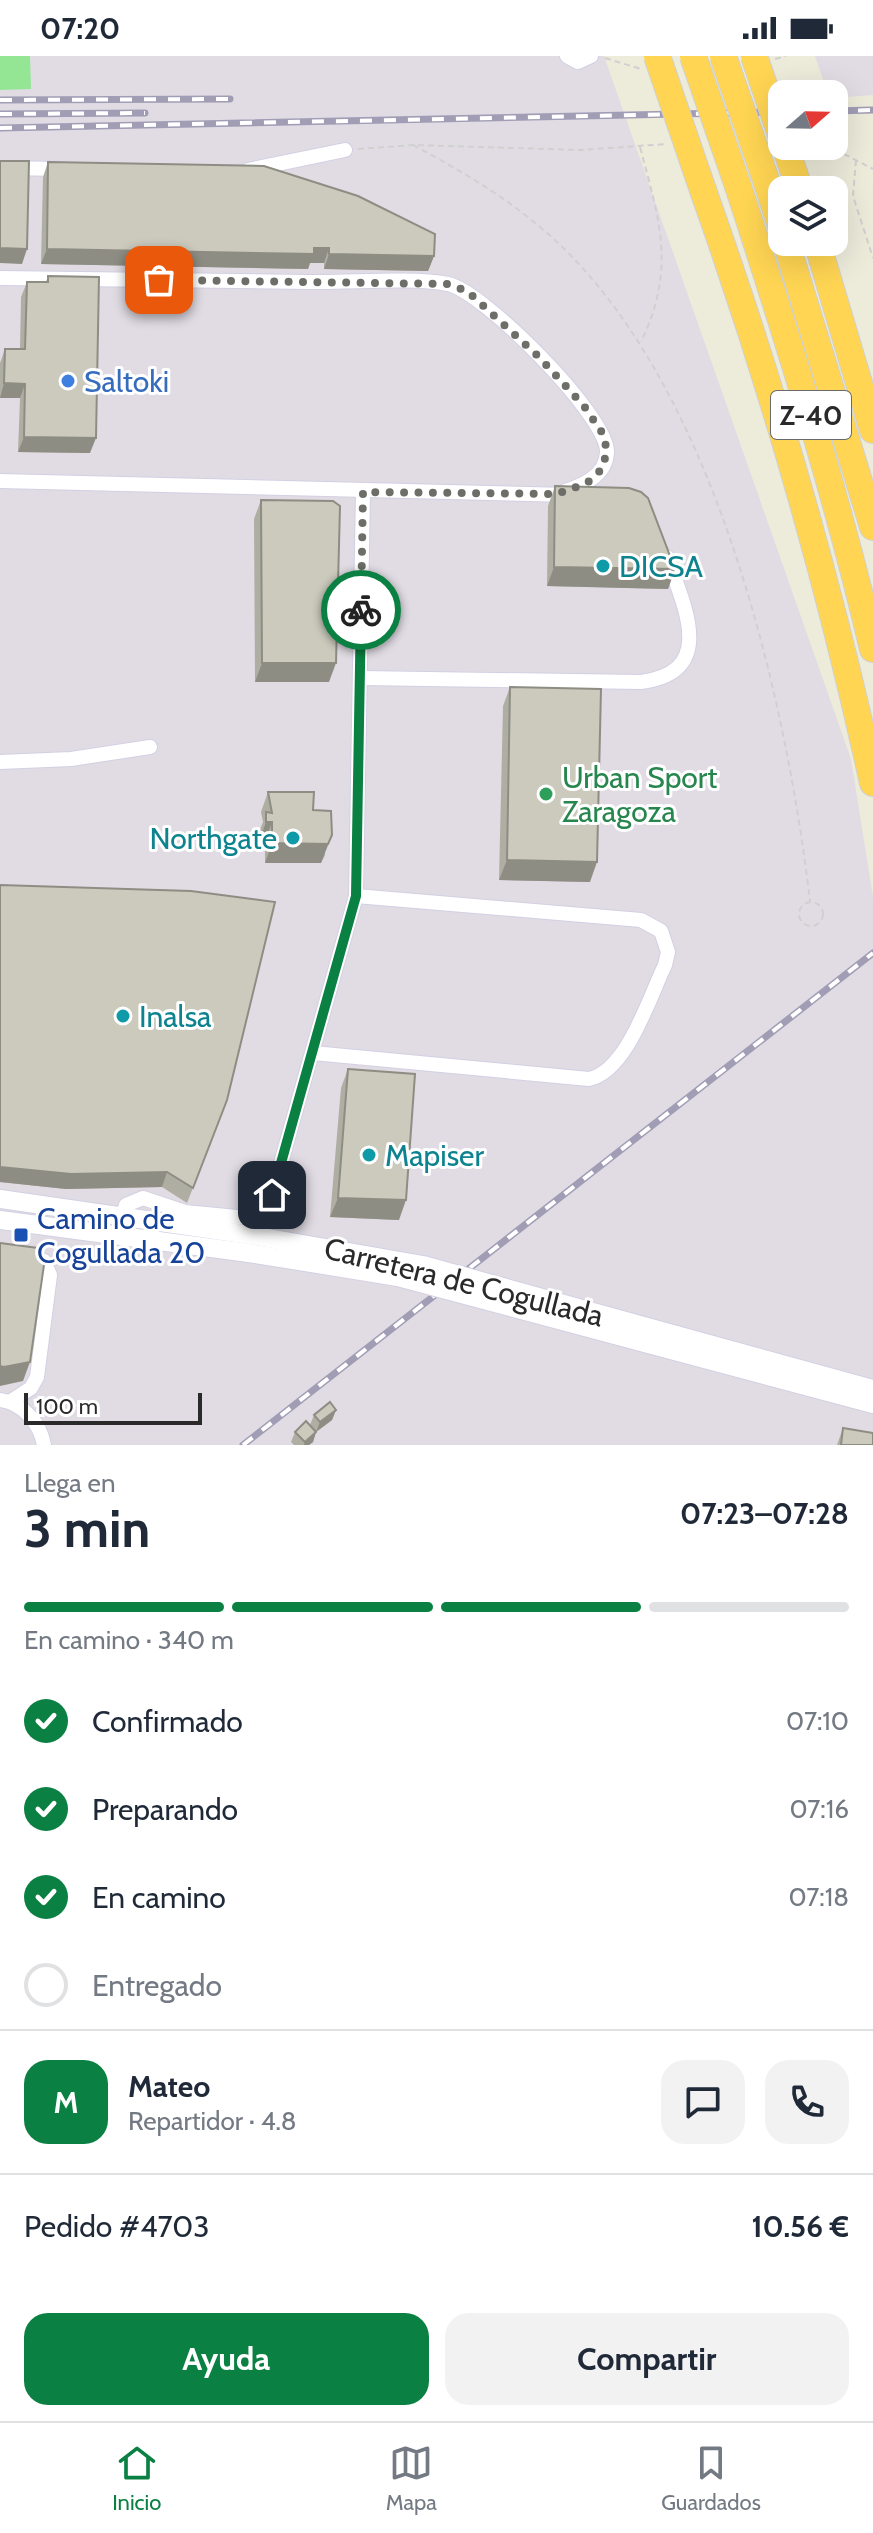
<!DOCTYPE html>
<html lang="es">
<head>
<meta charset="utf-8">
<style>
  :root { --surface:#fff; --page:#f2f2f3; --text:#1f2937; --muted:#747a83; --line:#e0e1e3; --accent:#0b8043 }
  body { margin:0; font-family:Cabin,sans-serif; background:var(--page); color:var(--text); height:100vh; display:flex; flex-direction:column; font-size:30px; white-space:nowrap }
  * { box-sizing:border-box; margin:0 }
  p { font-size:26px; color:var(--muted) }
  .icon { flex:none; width:44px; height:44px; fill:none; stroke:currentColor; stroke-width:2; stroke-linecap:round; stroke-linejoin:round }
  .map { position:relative; height:1389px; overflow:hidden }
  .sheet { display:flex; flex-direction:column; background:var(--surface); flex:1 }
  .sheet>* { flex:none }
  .needle { width:52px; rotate:70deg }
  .controls { position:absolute; left:768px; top:24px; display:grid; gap:16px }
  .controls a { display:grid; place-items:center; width:80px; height:80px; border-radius:16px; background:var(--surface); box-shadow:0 8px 32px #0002; font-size:40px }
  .scale { position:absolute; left:24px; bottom:20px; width:178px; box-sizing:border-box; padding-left:8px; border:4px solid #2a2a2a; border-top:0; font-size:22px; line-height:28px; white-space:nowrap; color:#2a2a2a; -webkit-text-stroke:6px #fff; paint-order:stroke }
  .pin { position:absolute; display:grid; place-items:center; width:68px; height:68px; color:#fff; margin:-34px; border-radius:16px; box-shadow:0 4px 12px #0006 }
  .courier { position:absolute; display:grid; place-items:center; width:80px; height:80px; margin:-40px; border:6px solid #0b8043; border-radius:50%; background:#fff; color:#222; box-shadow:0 2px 10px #0007 }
  .head em { font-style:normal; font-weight:700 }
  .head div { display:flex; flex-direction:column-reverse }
  .head { display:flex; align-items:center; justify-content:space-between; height:136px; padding:0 24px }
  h1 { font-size:52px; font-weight:700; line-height:60px }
  .bar { display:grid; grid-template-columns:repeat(4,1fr); gap:12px 8px; align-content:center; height:96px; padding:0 24px }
  .bar i { height:10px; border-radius:6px; background:var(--line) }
  .bar .selected { background:var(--accent) }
  .bar p { grid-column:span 4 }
  .line { display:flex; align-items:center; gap:20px; padding:0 24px; border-top:2px solid var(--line) }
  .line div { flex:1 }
  .round { display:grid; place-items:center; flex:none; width:84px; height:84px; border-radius:24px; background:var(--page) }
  ol { padding:0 24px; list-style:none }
  li { display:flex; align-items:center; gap:24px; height:88px }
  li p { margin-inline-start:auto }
  li .icon { padding:8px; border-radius:50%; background:var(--accent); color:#fff; stroke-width:4 }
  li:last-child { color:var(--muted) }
  li i { width:44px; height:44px; border:4px solid var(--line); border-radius:50% }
  .action { display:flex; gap:16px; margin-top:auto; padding:16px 24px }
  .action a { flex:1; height:92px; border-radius:24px; background:var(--accent); color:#fff; font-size:32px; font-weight:700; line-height:92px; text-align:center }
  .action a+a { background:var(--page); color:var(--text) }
  .status { display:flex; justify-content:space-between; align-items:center; height:56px; padding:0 40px; background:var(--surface); direction:ltr }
  .status svg { height:22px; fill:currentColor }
  .dock { display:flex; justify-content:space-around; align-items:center; height:112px; border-top:2px solid var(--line); background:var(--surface); font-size:22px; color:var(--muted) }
  .dock a { display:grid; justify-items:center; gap:4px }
  .dock .selected { color:var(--accent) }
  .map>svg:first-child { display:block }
  .industrial { fill:#e1dce4 }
  .green { fill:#95e694 }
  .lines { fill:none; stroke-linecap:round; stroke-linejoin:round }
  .minor-casing { stroke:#d2d0e3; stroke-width:16 }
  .tertiary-casing { stroke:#d2d0e3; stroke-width:20 }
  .motorway-casing { stroke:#d0d0d0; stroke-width:28 }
  .path { stroke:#d0d0d0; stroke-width:2; stroke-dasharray:6 4; stroke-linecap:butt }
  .minor { stroke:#fff; stroke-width:14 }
  .tertiary { stroke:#fff; stroke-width:18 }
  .motorway { stroke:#ffd553; stroke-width:26 }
  .rail-casing { stroke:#a19db5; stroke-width:7 }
  .rail { stroke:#fff; stroke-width:4; stroke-dasharray:12; stroke-linecap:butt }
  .tertiary-bridge-casing { stroke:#d2d0e3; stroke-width:20; stroke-linecap:butt }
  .motorway-bridge-casing { stroke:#d0d0d0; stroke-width:28; stroke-linecap:butt }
  .tertiary-bridge { stroke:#fff; stroke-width:18 }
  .motorway-bridge { stroke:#ffd553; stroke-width:26 }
  .wall { fill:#afaea3 }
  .shaded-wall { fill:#8e8d84 }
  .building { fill:#cbcabd; stroke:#8e8d84; stroke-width:2 }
  .done { stroke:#6e6e68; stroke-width:8; stroke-dasharray:0 14.4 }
  .route { stroke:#0b8043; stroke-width:10 }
  .shop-dot { fill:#3f7fe0; stroke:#fff; stroke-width:3 }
  .culture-dot { fill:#0f9aa8; stroke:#fff; stroke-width:3 }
  .leisure-dot { fill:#2e9e5b; stroke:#fff; stroke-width:3 }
  .transit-dot { fill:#1a4fb4; stroke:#fff; stroke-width:3 }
  .labels { text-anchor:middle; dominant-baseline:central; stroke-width:6; stroke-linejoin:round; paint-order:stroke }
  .shield { fill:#fff; stroke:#6a6a6a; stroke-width:2 }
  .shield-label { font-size:28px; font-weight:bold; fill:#2a2a2a }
  .shop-label { font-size:30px; fill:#366cbe; stroke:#fff; text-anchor:start }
  .culture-label { font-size:30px; fill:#0d838f; stroke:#fff; text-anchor:start }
  .leisure-label { font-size:30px; fill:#27864d; stroke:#fff; text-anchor:start }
  .transit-label { font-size:30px; fill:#164399; stroke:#fff; text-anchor:start }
  .street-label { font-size:30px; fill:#2a2a2a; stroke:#fff }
</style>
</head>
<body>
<div class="status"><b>07:20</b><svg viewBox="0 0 49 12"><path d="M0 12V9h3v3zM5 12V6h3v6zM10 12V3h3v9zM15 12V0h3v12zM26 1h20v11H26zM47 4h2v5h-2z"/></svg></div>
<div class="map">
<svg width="873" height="1389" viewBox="0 0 873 1389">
  <rect width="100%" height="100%" fill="#edebda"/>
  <!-- industrial -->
  <g class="industrial">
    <path d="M0 0H604L851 703 873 841V1389H0Z"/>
    <path d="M815 0H873V39L834 42V38H828Z"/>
  </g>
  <!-- green -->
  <path class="green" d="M0 0H30L31 33 0 34Z"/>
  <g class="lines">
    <defs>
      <g id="minor">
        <path d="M567 0 578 6 591 0"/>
        <path d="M0 112 64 113"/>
        <path d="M248 114 345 94"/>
        <path d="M0 222C103 224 206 225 309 226 351 227 409 221 448 228 483 235 608 360 607 396 606 421 581 430 560 437"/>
        <path d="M0 425 568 439"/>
        <path d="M361 622 641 626C717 616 685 552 667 501"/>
        <path d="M0 706 71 703 150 691"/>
        <path d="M313 997 589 1023C627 1015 649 942 665 909L668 896 661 875 641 864 356 840"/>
        <path d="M120 1167 126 1149 143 1142 185 1156 247 1162 265 1151 272 1139 356 840 363 436"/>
        <path d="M0 1198 44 1205 50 1219 37 1321 31 1332 11 1345"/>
        <path d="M0 1344C23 1347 40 1367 44 1389"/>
      </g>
      <g id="tertiary">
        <path d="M0 1143 250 1179"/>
        <path d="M0 1164 249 1197"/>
        <path d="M676 1279 873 1333"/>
        <path d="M671 1294 873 1348"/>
      </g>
      <g id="motorway">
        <path d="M785 90 800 134"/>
        <path d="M765 121 782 173"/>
        <path d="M738 130C788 283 836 436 873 593"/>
        <path d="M704 137C773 331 829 526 873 727"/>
        <path d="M786 186 873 471"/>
        <path d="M817 186 873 374"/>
      </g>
    </defs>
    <!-- minor casing -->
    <use href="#minor" class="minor-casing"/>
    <!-- tertiary casing -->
    <use href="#tertiary" class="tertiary-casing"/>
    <!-- motorway casing -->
    <use href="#motorway" class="motorway-casing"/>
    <!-- path -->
    <g class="path">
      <path d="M605 2 641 13"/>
      <path d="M775 3 786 0"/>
      <path d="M413 89C458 113 501 138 540 171 711 313 785 633 810 845"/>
      <path d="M815 90 846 99 873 113"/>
      <path d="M640 91C660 166 676 213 641 286"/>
      <path d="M358 93 413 89 580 94 667 88"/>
      <path d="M856 104 853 140 873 202"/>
      <circle cx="811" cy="858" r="12"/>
    </g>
    <!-- minor -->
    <use href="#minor" class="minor"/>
    <!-- tertiary -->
    <use href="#tertiary" class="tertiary"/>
    <!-- motorway -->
    <use href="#motorway" class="motorway"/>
    <defs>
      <g id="rail">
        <path d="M0 44 230 43"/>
        <path d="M834 55 873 54"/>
        <path d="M0 58 145 57"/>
        <path d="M0 72 782 56"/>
        <path d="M243 1389 873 897"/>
      </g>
    </defs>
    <!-- rail casing -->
    <use href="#rail" class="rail-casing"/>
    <!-- rail -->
    <use href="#rail" class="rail"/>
    <defs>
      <g id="tertiary-bridge">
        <path d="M250 1179 423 1209 676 1279"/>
        <path d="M249 1197 398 1221 671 1294"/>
      </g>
      <g id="motorway-bridge">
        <path d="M657 0 704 137"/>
        <path d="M693 0 738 130"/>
        <path d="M723 0 765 121"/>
        <path d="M754 0 782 82"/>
      </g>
    </defs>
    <!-- tertiary-bridge casing -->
    <use href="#tertiary-bridge" class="tertiary-bridge-casing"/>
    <!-- motorway-bridge casing -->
    <use href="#motorway-bridge" class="motorway-bridge-casing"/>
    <!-- tertiary-bridge -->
    <use href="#tertiary-bridge" class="tertiary-bridge"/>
    <!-- motorway-bridge -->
    <use href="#motorway-bridge" class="motorway-bridge"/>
  </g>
  <!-- wall -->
  <g class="wall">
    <path d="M48 106 434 200 428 215 324 213V207H310L308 213 41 208 43 121Z"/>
    <path d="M48 220 90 397 18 396 20 342H0V307L5 293H20L21 241 27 226H46Z"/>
    <path d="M555 430 675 513 668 533 547 530 548 450Z"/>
    <path d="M261 444 329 626H255L254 463Z"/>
    <path d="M510 631 590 826 499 824 503 650Z"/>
    <path d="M268 736 313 754 325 799 321 807H265V786H259V776L263 766 261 756Z"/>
    <path d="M0 829 227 1044 187 1147 162 1131 66 1133 0 1126Z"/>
    <path d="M348 1013 399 1164 330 1161 341 1032Z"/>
    <path d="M336 1354 332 1364 316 1376 313 1386 309 1389H294L291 1386 295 1376 310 1369 314 1359Z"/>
    <path d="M843 1372 873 1389H837Z"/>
  </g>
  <!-- shaded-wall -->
  <g class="shaded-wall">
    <path d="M0 192 27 193 22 208 0 207Z"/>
    <path d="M329 192 324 207H310L308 213 41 208 47 193Z"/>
    <path d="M329 198 434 200 428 215 324 213Z"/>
    <path d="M4 327 25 328 20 342H0Z"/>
    <path d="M24 381 96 382 90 397 18 396Z"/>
    <path d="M554 511 675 513 668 533 547 530Z"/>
    <path d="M262 607H336L329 626H255Z"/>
    <path d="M266 766H272L265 786H259Z"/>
    <path d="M332 779 321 807H265L272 787Z"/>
    <path d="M507 804 597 806 590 826 499 824Z"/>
    <path d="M0 1111 167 1116 162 1131 66 1133 0 1126Z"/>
    <path d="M338 1142 406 1144 399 1164 330 1161Z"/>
    <path d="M30 1306 23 1325 0 1330V1310Z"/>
    <path d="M336 1354 332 1364 316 1376 320 1366Z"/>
    <path d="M316 1376 313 1386 309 1389H304L305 1386Z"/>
  </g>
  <!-- building -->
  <g class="building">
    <path d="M0 105H29L27 193 0 192Z"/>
    <path d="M48 106 264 110 358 140 435 178 434 200 329 198V192H314V198L47 193Z"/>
    <path d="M48 220 99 221 96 382 24 381 25 328 4 327 5 293H25L27 226H48Z"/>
    <path d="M555 430 629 432 641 436 648 442 675 513 554 511Z"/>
    <path d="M261 444 333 445 340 450 336 607H262Z"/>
    <path d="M510 631 601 633 597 806 507 804Z"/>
    <path d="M268 736H314L313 754 331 755 332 779 328 788 272 787V766H266V756L272 757Z"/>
    <path d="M0 829 191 835 275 846 227 1044 193 1132 167 1116 71 1118 0 1111Z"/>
    <path d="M348 1013 415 1018 406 1144 338 1142Z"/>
    <path d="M0 1187 38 1192 45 1202 30 1306 4 1311 0 1310Z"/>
    <path d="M330 1346 336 1354 320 1366 314 1359Z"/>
    <path d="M306 1365 316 1376 305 1386 295 1376Z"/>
    <path d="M843 1372 873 1377V1389H841Z"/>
  </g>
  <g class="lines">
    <!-- done -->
    <path class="done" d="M159 224 447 228 467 235 539 301 584 350 603 378 607 395 602 413 587 427 557 438 363 436 361 554"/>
    <!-- route -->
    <path class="route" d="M272 1139 356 840 361 554"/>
  </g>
  <!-- markers -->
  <circle class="shop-dot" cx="68" cy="325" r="8"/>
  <g class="culture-dot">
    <circle cx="603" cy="510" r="8"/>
    <circle cx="293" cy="782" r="8"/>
    <circle cx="123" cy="960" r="8"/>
    <circle cx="369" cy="1099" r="8"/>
  </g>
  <circle class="leisure-dot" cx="546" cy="738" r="8"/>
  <rect class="transit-dot" x="13" y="1171" width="16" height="16" rx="4"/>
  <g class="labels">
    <!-- shield labels -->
    <rect class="shield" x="771" y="335" width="80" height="48" rx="6"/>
    <g class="shield-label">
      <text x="811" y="359">Z-40</text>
    </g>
    <!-- shop labels -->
    <g class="shop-label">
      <text x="84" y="325">Saltoki</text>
    </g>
    <!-- culture labels -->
    <g class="culture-label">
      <text x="619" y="510">DICSA</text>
      <text x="277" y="782" text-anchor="end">Northgate</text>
      <text x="139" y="960">Inalsa</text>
      <text x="385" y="1099">Mapiser</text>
    </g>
    <!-- leisure labels -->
    <g class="leisure-label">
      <text x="562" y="721">Urban Sport<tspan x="562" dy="34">Zaragoza</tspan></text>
    </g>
    <!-- transit labels -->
    <g class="transit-label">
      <text x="37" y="1162">Camino de<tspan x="37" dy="34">Cogullada 20</tspan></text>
    </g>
    <!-- street labels -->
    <g class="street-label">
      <text transform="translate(464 1226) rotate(14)">Carretera de Cogullada</text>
    </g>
  </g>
</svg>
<div class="controls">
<a><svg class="needle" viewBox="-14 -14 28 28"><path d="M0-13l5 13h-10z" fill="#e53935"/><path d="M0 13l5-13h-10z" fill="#747a83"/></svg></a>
<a><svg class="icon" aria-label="layers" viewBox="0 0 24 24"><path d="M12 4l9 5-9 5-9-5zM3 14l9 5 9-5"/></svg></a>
</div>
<div class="scale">100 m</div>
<div class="pin" style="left:159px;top:224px;background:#ea580c"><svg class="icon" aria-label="bag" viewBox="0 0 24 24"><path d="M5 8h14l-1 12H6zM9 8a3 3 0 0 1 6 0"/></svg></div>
<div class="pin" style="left:272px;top:1139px;background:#1f2937"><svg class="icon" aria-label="home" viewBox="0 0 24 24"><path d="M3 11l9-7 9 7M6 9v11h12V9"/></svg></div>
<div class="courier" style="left:361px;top:554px"><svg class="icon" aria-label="bike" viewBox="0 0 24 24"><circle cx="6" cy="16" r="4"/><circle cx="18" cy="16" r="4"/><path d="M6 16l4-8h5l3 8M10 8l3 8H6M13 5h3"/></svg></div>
</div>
<section class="sheet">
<div class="head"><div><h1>3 min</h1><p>Llega en</p></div><em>07:23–07:28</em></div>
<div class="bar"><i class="selected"></i><i class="selected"></i><i class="selected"></i><i></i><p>En camino · 340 m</p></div>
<ol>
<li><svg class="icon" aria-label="check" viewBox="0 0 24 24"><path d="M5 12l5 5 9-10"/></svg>Confirmado<p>07:10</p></li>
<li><svg class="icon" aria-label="check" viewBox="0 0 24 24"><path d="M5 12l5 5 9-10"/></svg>Preparando<p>07:16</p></li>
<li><svg class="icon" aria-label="check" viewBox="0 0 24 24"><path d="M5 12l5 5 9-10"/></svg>En camino<p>07:18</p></li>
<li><i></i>Entregado</li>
</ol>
<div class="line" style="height:144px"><b class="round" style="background:var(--accent);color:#fff">M</b><div><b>Mateo</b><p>Repartidor · 4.8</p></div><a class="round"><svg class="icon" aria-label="chat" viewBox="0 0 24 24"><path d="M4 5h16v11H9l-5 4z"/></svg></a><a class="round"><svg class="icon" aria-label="phone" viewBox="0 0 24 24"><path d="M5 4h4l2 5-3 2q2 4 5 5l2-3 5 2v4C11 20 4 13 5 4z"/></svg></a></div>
<div class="line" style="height:104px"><div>Pedido #4703</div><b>10.56 €</b></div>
<div class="action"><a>Ayuda</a><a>Compartir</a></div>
</section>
<nav class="dock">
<a class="selected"><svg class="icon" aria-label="home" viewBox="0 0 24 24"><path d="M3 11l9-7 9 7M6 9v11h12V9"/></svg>Inicio</a>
<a><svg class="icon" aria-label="map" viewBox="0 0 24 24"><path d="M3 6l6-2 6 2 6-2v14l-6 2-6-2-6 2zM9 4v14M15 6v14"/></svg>Mapa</a>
<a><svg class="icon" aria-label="saved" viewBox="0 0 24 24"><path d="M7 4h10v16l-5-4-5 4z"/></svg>Guardados</a>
</nav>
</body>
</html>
